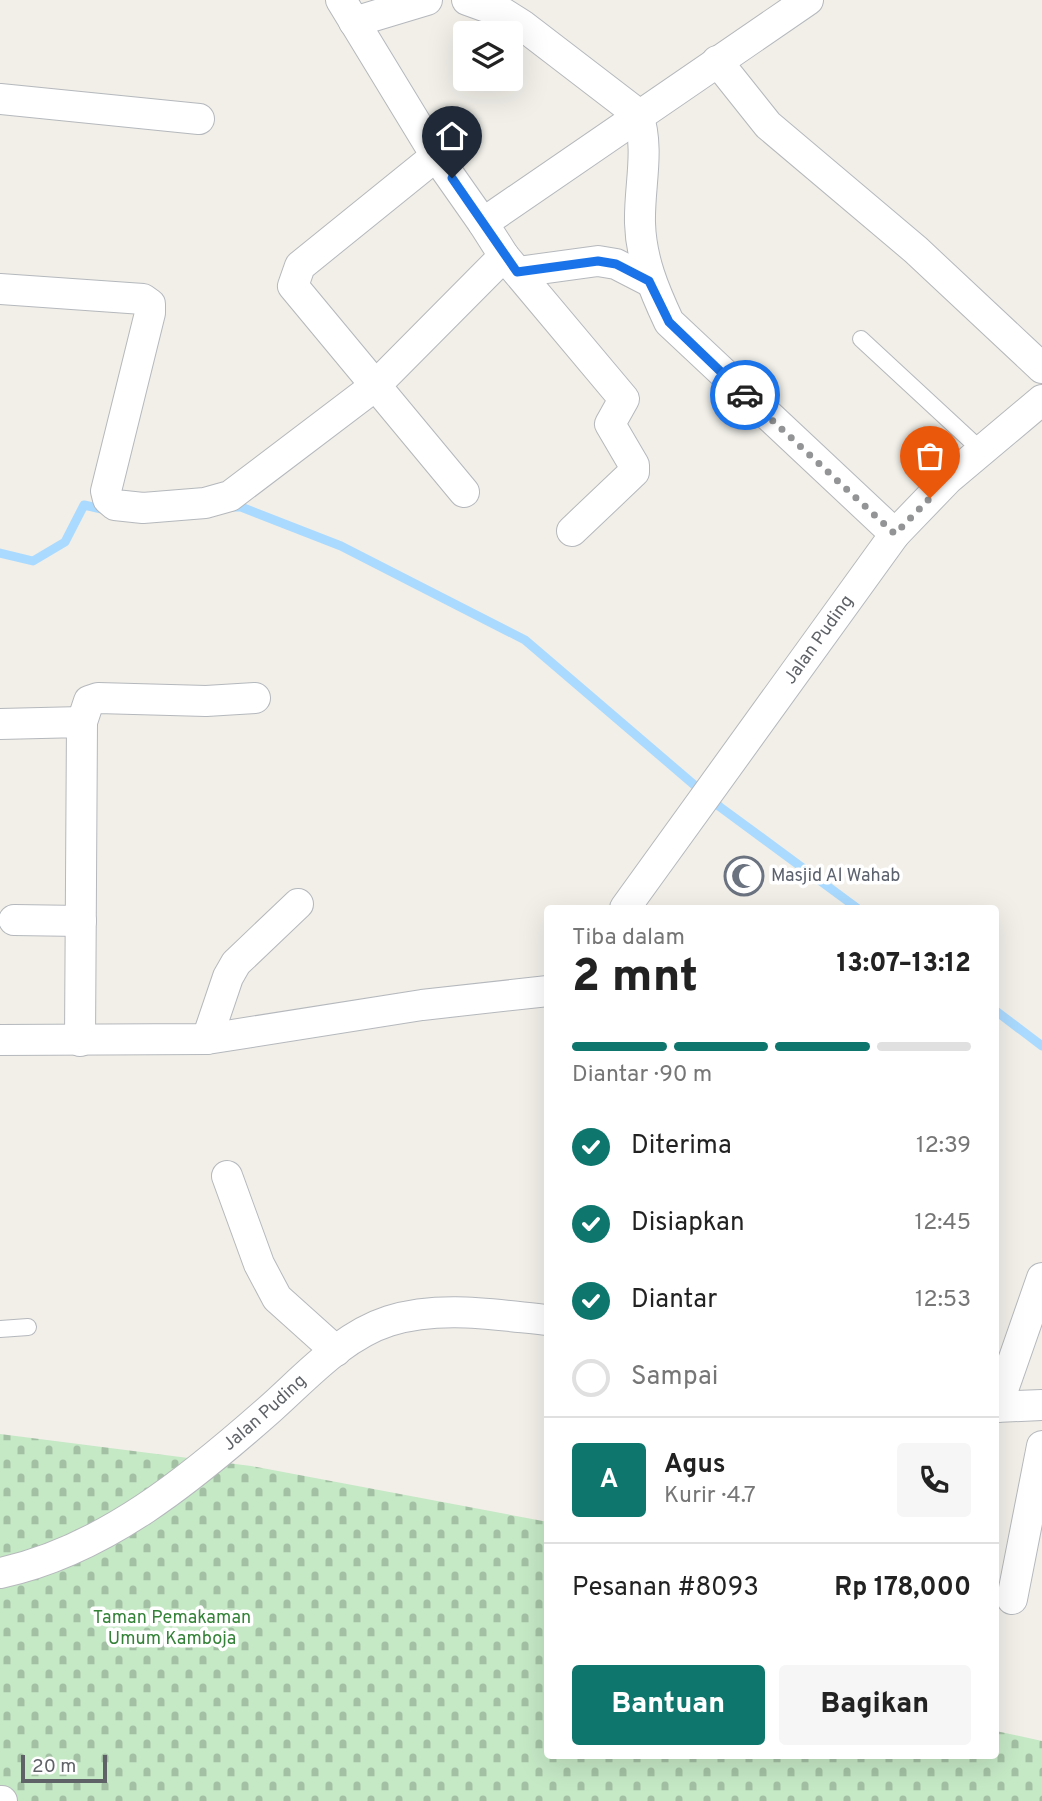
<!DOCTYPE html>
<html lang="id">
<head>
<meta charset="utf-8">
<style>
  :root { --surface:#fff; --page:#f6f6f6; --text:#222; --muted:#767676; --line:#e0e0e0; --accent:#0f766e }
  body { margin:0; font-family:Overpass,sans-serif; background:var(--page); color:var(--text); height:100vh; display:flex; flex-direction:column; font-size:26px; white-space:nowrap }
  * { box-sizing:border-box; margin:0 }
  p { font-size:23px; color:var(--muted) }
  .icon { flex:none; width:38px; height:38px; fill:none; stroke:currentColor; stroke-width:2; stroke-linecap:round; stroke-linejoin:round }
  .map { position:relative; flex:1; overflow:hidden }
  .side { position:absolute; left:544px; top:905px; width:455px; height:854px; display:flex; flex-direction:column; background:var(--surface); border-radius:7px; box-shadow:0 7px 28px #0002 }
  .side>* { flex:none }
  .buttons { position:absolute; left:453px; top:21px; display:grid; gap:14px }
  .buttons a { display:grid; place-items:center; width:70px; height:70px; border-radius:7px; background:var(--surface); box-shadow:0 7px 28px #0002; font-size:35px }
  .scale { position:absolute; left:21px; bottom:18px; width:86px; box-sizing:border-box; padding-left:7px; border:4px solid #5f6368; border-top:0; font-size:19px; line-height:24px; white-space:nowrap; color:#5f6368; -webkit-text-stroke:5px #fff; paint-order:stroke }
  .pin { position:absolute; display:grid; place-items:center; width:60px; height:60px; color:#fff; margin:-72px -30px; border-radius:50% 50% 50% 0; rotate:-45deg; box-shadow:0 0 7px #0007 }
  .pin .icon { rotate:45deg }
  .courier { position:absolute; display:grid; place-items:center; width:70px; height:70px; margin:-35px; border:5px solid #1a73e8; border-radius:50%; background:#fff; color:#222; box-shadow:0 2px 9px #0007 }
  .head em { font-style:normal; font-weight:800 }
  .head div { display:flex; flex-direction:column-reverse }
  .head { display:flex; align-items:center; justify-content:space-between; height:119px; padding:0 28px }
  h1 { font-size:46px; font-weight:800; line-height:52px }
  .bar { display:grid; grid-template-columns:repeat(4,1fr); gap:10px 7px; align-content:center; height:84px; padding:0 28px }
  .bar i { height:9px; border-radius:5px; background:var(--line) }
  .bar .current { background:var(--accent) }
  .bar p { grid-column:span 4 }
  .line { display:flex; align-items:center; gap:18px; padding:0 28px; border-top:2px solid var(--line) }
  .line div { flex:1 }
  .round { display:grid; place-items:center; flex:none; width:74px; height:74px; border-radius:7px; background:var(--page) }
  ol { padding:0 28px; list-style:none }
  li { display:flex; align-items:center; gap:21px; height:77px }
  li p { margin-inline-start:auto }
  li .icon { padding:7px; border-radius:50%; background:var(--accent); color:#fff; stroke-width:4 }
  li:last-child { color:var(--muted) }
  li i { width:38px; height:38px; border:4px solid var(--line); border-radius:50% }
  .button { display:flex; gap:14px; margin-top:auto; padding:14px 28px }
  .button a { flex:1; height:80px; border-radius:7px; background:var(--accent); color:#fff; font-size:28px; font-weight:800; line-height:80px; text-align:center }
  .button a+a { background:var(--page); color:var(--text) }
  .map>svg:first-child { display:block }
  .cemetery { fill:url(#cemetery-stones) }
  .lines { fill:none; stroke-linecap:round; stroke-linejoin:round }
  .stream { stroke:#aadaff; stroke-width:9 }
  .service-casing { stroke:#b5b8bc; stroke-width:18 }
  .minor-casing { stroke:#b5b8bc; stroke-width:32 }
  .service { stroke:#fff; stroke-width:16 }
  .minor { stroke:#fff; stroke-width:30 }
  .done { stroke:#929495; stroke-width:7; stroke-dasharray:0 12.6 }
  .route { stroke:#1a73e8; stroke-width:9 }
  .labels { text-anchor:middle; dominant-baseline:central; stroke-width:7; stroke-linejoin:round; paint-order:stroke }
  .street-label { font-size:18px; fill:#5f6368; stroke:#fff }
  .worship-label { font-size:18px; fill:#5b616d; stroke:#fff; text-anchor:start }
  .park-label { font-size:18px; fill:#348238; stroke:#fff }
</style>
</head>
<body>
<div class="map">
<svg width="1042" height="1801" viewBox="0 0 1042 1801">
  <defs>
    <pattern id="cemetery-stones" width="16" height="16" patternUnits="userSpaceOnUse" patternTransform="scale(1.75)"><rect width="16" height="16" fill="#c5e8c5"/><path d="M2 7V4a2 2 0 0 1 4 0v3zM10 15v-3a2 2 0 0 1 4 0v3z" fill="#a3c0a4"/></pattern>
  </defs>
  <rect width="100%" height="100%" fill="#f1efe8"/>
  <!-- cemetery -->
  <path class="cemetery" d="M0 1434 251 1466 548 1522V1755H996V1731L1042 1741V1801H0Z"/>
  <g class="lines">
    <!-- stream -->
    <g class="stream">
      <path d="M231 507H241L341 546 525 640 720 807 857 908"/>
      <path d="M0 553 33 561 65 542 84 505 106 510"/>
      <path d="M996 1011 1042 1046"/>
    </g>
    <defs>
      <g id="service">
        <path d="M861 339 982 451"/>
        <path d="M0 1329 28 1327"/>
      </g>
      <g id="minor">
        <path d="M341 0 436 156 483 223"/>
        <path d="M467 0 503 13 522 25 638 114C650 150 639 186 640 223 641 259 654 290 669 322L895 534"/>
        <path d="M354 22 427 0"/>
        <path d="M717 61 768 125 916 250 1042 368"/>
        <path d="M0 99 199 119"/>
        <path d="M436 156 300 266 293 286 464 492"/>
        <path d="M504 256 624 399 610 424 634 465V472L572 531"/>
        <path d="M518 272 598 261 616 264 649 281"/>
        <path d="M0 289 143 299 150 304V313L106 491 108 499 115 505 143 508 205 503 230 496 375 386 504 256 483 223 808 0"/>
        <path d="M82 722 89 701 98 698 206 701 255 698"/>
        <path d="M0 724 82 722 80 1041"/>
        <path id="s1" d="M625 908 895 534 948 479 1042 400"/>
        <path d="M14 920 81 921"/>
        <path d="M207 1039 228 977 236 963 298 904"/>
        <path d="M0 1040 207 1039 422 1005 548 991"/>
        <path d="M227 1176 259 1264 277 1298 336 1351"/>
        <path d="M996 1407 1042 1405"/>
        <path d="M997 1407 1042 1278"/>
        <path id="s2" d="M0 1573C104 1551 192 1478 270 1409 306 1377 342 1336 389 1321 441 1305 495 1315 548 1320"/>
        <path d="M1012 1599 1042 1446"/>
        <path d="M0 1801H2"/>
      </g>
    </defs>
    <!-- service casing -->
    <use href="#service" class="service-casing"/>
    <!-- minor casing -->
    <use href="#minor" class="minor-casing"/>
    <!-- service -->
    <use href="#service" class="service"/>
    <!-- minor -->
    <use href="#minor" class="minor"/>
  </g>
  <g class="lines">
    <!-- done -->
    <path class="done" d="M745 395 895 534 930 498"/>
    <!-- route -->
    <path class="route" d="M452 178 517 272 598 261 616 264 649 281 669 322 745 395"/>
  </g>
  <!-- icons -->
  <defs>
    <symbol id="mosque-ring" viewBox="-11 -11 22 22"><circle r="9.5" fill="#fff" stroke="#6b7280" stroke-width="1.5"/><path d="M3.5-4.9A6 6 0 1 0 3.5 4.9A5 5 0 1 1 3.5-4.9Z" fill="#6b7280"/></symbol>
  </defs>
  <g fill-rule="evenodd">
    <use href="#mosque-ring" x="722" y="854" width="44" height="44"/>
  </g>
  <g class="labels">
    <!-- street labels -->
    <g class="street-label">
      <text stroke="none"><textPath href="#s1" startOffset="331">Jalan Puding</textPath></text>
      <text stroke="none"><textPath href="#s2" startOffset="313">Jalan Puding</textPath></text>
    </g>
    <!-- worship labels -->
    <g class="worship-label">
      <text x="771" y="876">Masjid Al Wahab</text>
    </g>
    <!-- park labels -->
    <g class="park-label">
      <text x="172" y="1618">Taman Pemakaman<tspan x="172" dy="21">Umum Kamboja</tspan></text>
    </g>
  </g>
</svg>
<div class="buttons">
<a><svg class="icon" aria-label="layers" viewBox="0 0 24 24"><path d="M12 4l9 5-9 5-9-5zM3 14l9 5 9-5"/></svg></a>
</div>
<div class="scale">20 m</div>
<div class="pin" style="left:930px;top:498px;background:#ea580c"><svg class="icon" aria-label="bag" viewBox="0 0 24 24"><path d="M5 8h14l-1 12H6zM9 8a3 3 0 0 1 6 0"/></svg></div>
<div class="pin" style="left:452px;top:178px;background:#1f2937"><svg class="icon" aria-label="home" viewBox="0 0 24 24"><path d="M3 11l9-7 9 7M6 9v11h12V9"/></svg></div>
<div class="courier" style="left:745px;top:395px"><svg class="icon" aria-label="car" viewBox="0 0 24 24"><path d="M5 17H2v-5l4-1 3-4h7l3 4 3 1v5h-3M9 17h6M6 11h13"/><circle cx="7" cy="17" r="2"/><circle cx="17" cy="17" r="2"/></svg></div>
<section class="side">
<div class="head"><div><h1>2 mnt</h1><p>Tiba dalam</p></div><em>13:07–13:12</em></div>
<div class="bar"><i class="current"></i><i class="current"></i><i class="current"></i><i></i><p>Diantar · 90 m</p></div>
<ol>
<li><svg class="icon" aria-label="check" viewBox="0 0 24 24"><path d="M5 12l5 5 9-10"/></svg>Diterima<p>12:39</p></li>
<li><svg class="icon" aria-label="check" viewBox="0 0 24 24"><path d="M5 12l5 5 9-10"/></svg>Disiapkan<p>12:45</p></li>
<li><svg class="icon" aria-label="check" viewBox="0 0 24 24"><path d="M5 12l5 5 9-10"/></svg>Diantar<p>12:53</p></li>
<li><i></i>Sampai</li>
</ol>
<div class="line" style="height:126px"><b class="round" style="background:var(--accent);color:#fff">A</b><div><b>Agus</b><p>Kurir · 4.7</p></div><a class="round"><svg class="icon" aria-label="phone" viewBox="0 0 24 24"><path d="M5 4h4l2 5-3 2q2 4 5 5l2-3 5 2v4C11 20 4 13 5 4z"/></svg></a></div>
<div class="line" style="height:91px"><div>Pesanan #8093</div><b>Rp 178,000</b></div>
<div class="button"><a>Bantuan</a><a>Bagikan</a></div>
</section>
</div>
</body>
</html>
